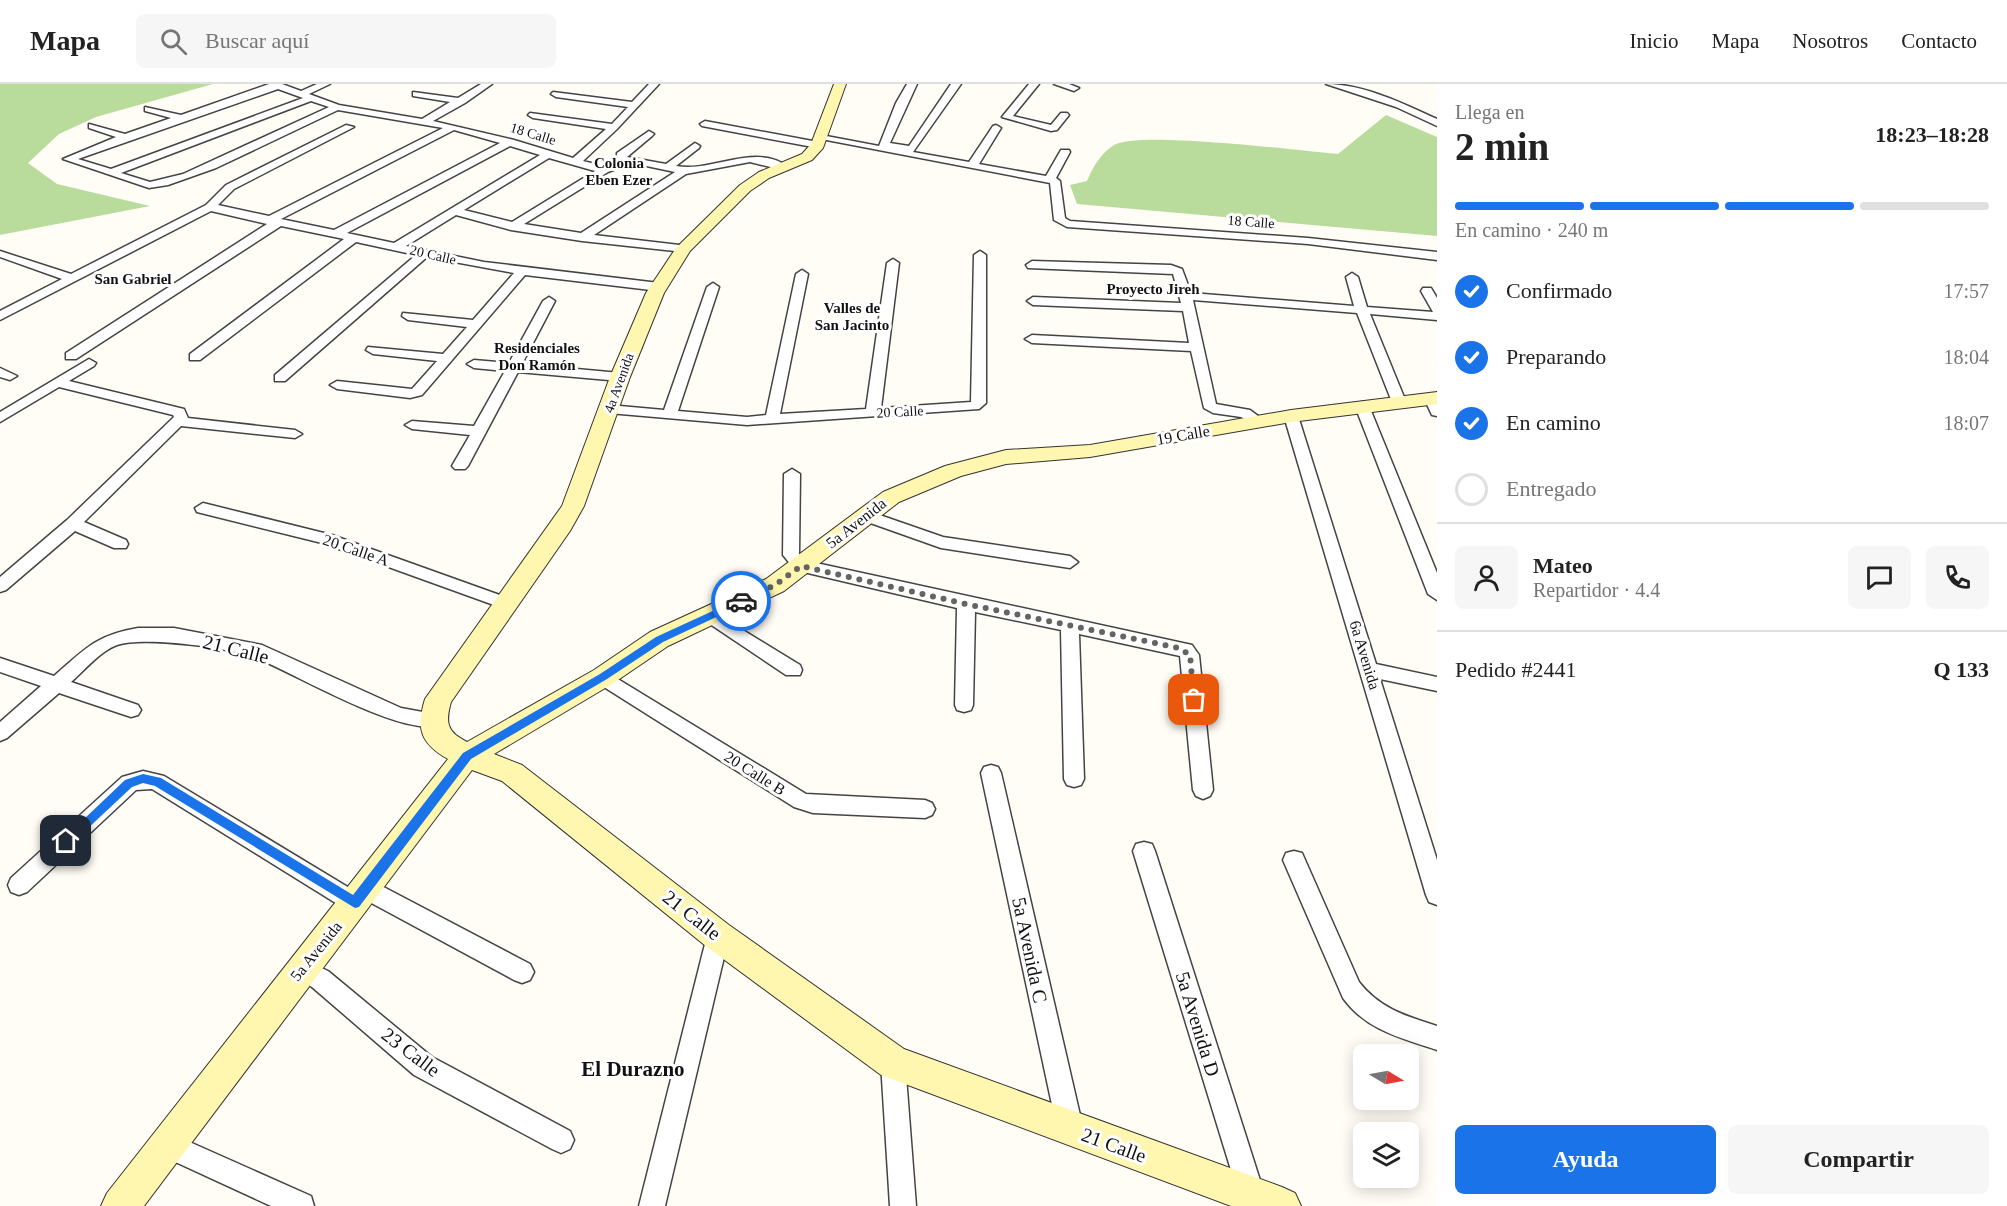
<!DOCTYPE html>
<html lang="es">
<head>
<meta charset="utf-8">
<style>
  :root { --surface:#fff; --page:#f6f6f6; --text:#222; --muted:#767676; --line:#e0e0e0; --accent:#1a73e8 }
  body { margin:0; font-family:"Times New Roman",serif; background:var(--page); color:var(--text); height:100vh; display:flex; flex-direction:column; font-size:22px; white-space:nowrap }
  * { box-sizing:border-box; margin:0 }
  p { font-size:20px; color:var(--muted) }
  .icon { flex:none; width:33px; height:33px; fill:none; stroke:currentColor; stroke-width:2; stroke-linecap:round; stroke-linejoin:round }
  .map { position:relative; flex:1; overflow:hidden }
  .panel { display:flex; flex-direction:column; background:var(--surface); width:570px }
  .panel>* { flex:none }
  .needle { width:39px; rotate:100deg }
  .fabs { position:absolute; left:1353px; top:960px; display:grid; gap:12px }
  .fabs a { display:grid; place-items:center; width:66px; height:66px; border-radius:9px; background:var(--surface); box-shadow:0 3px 15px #0003; font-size:30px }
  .pin { position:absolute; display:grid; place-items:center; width:51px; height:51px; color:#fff; margin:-26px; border-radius:12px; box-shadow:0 3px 9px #0006 }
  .courier { position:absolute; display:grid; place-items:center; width:60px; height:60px; margin:-30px; border:4px solid #1a73e8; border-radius:50%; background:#fff; color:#222; box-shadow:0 2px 8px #0007 }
  .overview em { font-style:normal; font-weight:600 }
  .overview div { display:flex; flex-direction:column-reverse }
  .overview { display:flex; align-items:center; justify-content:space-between; height:102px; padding:0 18px }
  h1 { font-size:39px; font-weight:600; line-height:45px }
  .bar { display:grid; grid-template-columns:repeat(4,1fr); gap:9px 6px; align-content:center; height:72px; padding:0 18px }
  .bar i { height:8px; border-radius:4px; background:var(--line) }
  .bar .selected { background:var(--accent) }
  .bar p { grid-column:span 4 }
  .line { display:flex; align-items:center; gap:15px; padding:0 18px; border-top:2px solid var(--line) }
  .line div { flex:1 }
  .round { display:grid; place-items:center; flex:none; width:63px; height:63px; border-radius:9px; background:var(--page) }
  ol { padding:0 18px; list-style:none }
  li { display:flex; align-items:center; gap:18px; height:66px }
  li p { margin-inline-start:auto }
  li .icon { padding:6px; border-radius:50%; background:var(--accent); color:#fff; stroke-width:4 }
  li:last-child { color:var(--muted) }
  li i { width:33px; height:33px; border:3px solid var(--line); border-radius:50% }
  .primary-button { display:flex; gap:12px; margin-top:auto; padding:12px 18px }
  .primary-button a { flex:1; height:69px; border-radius:9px; background:var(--accent); color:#fff; font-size:24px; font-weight:600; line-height:69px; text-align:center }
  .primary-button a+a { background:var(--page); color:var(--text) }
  header { display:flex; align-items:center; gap:36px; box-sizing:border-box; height:84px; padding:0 30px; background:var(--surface); border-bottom:2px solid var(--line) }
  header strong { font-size:28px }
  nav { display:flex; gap:33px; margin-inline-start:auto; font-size:21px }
  .search { width:420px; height:54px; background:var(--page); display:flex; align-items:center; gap:15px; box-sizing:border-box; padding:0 21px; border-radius:9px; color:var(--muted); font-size:22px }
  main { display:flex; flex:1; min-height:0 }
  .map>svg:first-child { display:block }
  .forest { fill:#b9dc9c }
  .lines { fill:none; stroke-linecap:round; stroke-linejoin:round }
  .street-casing { stroke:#444; stroke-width:3 }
  .secondary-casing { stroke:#333; stroke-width:2 }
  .street { fill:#fff; fill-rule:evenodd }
  .secondary { fill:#fff6b0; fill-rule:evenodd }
  .route { fill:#1a73e8 }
  .done { stroke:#646461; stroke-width:6; stroke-dasharray:0 10.8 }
  .labels { text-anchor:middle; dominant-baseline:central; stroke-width:6; stroke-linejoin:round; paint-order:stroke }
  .far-street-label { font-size:14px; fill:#111; stroke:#fff }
  .far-neighbourhood-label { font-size:15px; font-weight:bold; fill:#111; stroke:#fff }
  .street-label { font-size:16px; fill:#111; stroke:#fff }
  .near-street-label { font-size:20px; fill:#111; stroke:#fff }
  .near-neighbourhood-label { font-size:21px; font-weight:bold; fill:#111; stroke:#fff }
</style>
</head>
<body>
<header>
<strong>Mapa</strong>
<div class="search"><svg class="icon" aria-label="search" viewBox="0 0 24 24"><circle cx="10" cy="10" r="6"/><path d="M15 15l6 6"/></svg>Buscar aquí</div>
<nav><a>Inicio</a><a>Mapa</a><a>Nosotros</a><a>Contacto</a></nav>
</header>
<main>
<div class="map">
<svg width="1437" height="1122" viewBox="0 0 1437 1122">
  <rect width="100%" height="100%" fill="#fffdf5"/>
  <!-- forest -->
  <g class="forest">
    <path d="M0 0H213L96 33 59 50 28 79 57 100 150 122 0 151Z"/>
    <path d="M1386 31 1437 53V152L1077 120 1070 101 1087 97C1093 83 1100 70 1114 61 1138 46 1301 67 1338 70Z"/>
  </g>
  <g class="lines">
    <defs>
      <g id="street">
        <path d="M269 0H282L301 7 317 0H330L309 10 339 21 422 35 450 18 413 12V8L458 14 481 0H492L465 19 433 37 514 56 573 74 606 45 533 34 528 31 530 29 612 40 628 23 556 13 551 10 553 8 632 18 649 0H659L617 45 583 77 603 82 617 76V69L649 47 654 50 652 52 627 73 666 80 695 59 700 62 699 64 676 82C712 89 755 58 788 83L783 86 750 78 686 90 594 151 688 162 690 164 684 168 582 157 511 146 456 131 406 162 484 178 659 199 665 203 659 207 525 191 422 311 410 314 337 305 330 301 337 297 412 305 437 277 373 270 366 266 368 263 443 270 467 243 408 236 402 232 403 229 473 236 514 189 427 173 285 297H275V291L416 171 356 158 200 276H190V270L344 155 281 142 76 275H66V269L267 140 211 127 0 236V227L62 195 0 173V167L71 190 206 121 226 101 346 41 354 43 234 105 218 121 269 132 443 44 338 26 216 84 168 101 149 104 63 75 116 53 89 44V40L125 50 171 34 145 27V23L181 31ZM278 5 303 14 111 85 78 75ZM311 17 329 23 183 90 150 98 121 89ZM454 46 500 59 334 146 281 135ZM510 62 540 71 394 159 347 149ZM549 74 595 87 512 138 464 126ZM632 79 675 88 581 149 524 140 608 88Z"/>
        <path d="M907 0H917L890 59 909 62 951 0H961L913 68 969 78 993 42 996 41 1001 44 979 80 1046 92 1061 66H1069L1070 68 1056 94 1060 97 1065 134 1070 137 1308 154 1437 168V176L1308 160 1067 143 1054 136 1050 99 816 54 821 51 879 62 896 19Z"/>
        <path d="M1029 0H1039L1013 32 1051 41 1061 29H1067L1069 31 1057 46 1051 47 1002 33Z"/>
        <path d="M1054 0H1069L1079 4 1074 7Z"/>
        <path d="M1326 0C1364 0 1404 20 1437 35V42L1396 23Z"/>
        <path d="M705 37 818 58 823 61 818 64 702 42 700 40Z"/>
        <path d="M980 167 986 171V319L979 325 747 341 609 329 602 325 609 321 664 326 707 203 713 199 719 203 678 327 747 333 766 331 796 190 802 186 808 190 780 330 866 325 887 179 893 175 899 179 881 324 971 318 974 171Z"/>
        <path d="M1032 177 1171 181 1182 185 1191 209 1354 222 1346 193 1352 189 1358 193 1367 223 1433 228 1421 207 1423 204H1431L1437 214V236L1370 230 1406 318 1399 322 1392 318 1357 229 1193 216 1216 320 1250 326 1266 338 1259 342 1241 333 1213 329 1204 324 1191 267 1032 259 1025 255 1032 251 1189 259 1183 227 1033 221 1027 217 1033 213 1181 219 1173 190 1028 184 1026 181Z"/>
        <path d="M549 213 555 217 522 280 620 289 627 293 620 297 518 288 468 382 465 385H455L452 382 470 351 412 345 405 341 412 337 474 342 505 287 474 284 467 280 474 276 509 279 543 217Z"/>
        <path d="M89 275 96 279 94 282 69 297 184 325 188 334 295 346 302 350 295 354 181 342 84 438 126 456 128 460 126 464H114L75 447 6 506 0 508V493L67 436 174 333 173 331 59 303 0 338V328Z"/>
        <path d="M0 284 17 292 10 296 0 293Z"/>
        <path d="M1431 310 1437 313V332L1432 331 1424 314Z"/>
        <path d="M1362 318 1369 322 1437 489V516L1428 510 1355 322Z"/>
        <path d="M1291 328 1298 332 1376 580 1437 593V607L1380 595 1437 776V821L1429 818 1426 811 1284 332Z"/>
        <path d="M792 385 800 390 799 470 807 477 1192 561 1199 571 1213 706 1210 712 1203 715 1196 712 1193 706 1180 572 1079 550 1084 695 1081 701 1074 703 1067 701 1064 695 1061 546 975 528 973 621 971 626 964 628 957 626 955 621 957 524 795 486 783 471 784 390Z"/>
        <path d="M203 419 332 451 511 515 514 519 505 525 322 459 197 428 195 424Z"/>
        <path d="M868 427 943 453 1070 472 1078 478 1070 484 941 464 862 436 860 432 862 428Z"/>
        <path d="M710 526 800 581 802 586 800 591H786L704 536 701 532 704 528Z"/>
        <path d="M138 544H174L262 561 401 624 439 631 442 636 439 641C403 653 299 592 261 576 234 564 145 552 117 561 100 567 85 586 71 598L138 621 141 626 138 631 131 633 59 609 7 654 0 657V638L41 602 0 588V574L54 592C85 565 96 551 138 544Z"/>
        <path d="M603 586 806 710 925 716 932 719 935 725 932 731 925 734 813 729 794 723 596 598 594 593 596 588Z"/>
        <path d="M991 681 998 683 1001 689 1083 1044 1079 1053 1070 1057 1061 1053 1057 1044 981 689 984 683Z"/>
        <path d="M143 687 164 692 356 808 358 798 366 795 374 798 530 880 534 888 530 896 522 899 514 896 364 815 366 819 363 826 355 829 347 826 152 705 136 706 27 808 19 811 11 808 8 801 11 794 122 693Z"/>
        <path d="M1144 758 1152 760 1155 767 1265 1112 1260 1122 1243 1121 1239 1112 1133 767 1136 760Z"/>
        <path d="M1294 767 1302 769 1359 898C1380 925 1406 932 1437 942V966C1401 954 1366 946 1343 914L1283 776 1286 769Z"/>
        <path d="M718 841 726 845 729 852 665 1122H639L707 852 710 845Z"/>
        <path d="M300 874 328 887 432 973 570 1047 574 1056 570 1065 561 1069 552 1065 414 991 312 903 292 893 288 885 292 877Z"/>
        <path d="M893 967 902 970 905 979 916 1122H890L881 979 884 970Z"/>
        <path d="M167 1048 311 1112 314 1122H271L158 1070 154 1061 158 1052Z"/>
      </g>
      <path id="secondary" d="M834 0H846L823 64 812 76 769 94 750 107 690 167 664 209 630 293 584 422 570 447 451 618C445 639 447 648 467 658L594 586 650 548 766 495 883 408 945 382 1006 366 1090 361 1291 326 1437 308V320L1291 338 1090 373 1006 380 961 392 899 418 784 507 668 562 612 600 494 670 522 681 729 841 904 965 1282 1103 1295 1109 1301 1122H1231L881 991 707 863 502 697 472 686 144 1122H101L107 1109 448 675C420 659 416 644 425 615L562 422 610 293 646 209 676 164 740 101 759 88 802 70 811 60Z"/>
    </defs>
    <!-- street casing -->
    <use href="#street" class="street-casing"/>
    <!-- secondary casing -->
    <use href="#secondary" class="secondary-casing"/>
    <!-- street -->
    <use href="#street" class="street"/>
    <!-- secondary -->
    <use href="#secondary" class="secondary"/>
  </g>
  <!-- route -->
  <path class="route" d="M741 514 746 517 744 520 663 558 607 595 471 675 359 823 355 824 155 702 143 699 132 703 70 761 66 762 61 757 125 696 143 690 161 694 353 811 463 669 600 590 656 553Z"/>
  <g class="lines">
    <!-- done -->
    <path class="done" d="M741 517 775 501 801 482 966 520 1179 564 1190 571 1194 616"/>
  </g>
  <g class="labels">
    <!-- far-street labels -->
    <g class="far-street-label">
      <text transform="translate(533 50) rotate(17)">18 Calle</text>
      <text transform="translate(1251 138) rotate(4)">18 Calle</text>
      <text transform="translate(433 171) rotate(13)">20 Calle</text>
      <text transform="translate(619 299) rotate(-70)">4a Avenida</text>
      <text transform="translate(900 328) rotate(-3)">20 Calle</text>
    </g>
    <!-- far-neighbourhood labels -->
    <g class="far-neighbourhood-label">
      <text x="619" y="79">Colonia<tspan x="619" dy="17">Eben Ezer</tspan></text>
      <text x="133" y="195">San Gabriel</text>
      <text x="1153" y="205">Proyecto Jireh</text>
      <text x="852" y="224">Valles de<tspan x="852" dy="17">San Jacinto</tspan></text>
      <text x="537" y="264">Residenciales<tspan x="537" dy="17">Don Ramón</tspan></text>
    </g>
    <!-- street labels -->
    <g class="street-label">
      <text transform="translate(1183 351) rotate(-10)">19 Calle</text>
      <text transform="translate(856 439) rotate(-38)">5a Avenida</text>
      <text transform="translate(356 466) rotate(19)">20 Calle A</text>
      <text transform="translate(1365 571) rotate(73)">6a Avenida</text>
      <text transform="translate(755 689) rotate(32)">20 Calle B</text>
      <text transform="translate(316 867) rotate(-51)">5a Avenida</text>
    </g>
    <!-- near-street labels -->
    <g class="near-street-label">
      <text transform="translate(236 565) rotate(14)">21 Calle</text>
      <text transform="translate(692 831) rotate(38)">21 Calle</text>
      <text transform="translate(1030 866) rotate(78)">5a Avenida C</text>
      <text transform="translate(1198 940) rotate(73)">5a Avenida D</text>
      <text transform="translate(411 968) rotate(37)">23 Calle</text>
      <text transform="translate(1114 1061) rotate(20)">21 Calle</text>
    </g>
    <!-- near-neighbourhood labels -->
    <g class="near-neighbourhood-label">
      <text x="633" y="985">El Durazno</text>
    </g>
  </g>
</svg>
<div class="fabs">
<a><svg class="needle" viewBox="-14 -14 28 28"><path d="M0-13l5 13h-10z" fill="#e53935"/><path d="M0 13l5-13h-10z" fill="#767676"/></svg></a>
<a><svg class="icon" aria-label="layers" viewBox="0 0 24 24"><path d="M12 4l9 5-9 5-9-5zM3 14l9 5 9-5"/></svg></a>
</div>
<div class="pin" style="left:1194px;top:616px;background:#ea580c"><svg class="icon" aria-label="bag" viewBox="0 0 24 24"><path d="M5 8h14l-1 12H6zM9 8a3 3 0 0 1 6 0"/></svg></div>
<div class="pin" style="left:66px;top:757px;background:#1f2937"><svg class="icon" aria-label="home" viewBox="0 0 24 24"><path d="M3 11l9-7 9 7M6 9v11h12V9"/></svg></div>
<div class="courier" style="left:741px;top:517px"><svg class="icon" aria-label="car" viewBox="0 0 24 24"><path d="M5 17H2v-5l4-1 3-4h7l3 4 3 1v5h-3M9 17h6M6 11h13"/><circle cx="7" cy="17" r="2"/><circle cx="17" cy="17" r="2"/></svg></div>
</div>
<section class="panel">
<div class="overview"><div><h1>2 min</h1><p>Llega en</p></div><em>18:23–18:28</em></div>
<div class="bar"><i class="selected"></i><i class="selected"></i><i class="selected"></i><i></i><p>En camino · 240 m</p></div>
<ol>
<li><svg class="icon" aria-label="check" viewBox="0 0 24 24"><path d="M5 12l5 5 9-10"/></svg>Confirmado<p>17:57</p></li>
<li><svg class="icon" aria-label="check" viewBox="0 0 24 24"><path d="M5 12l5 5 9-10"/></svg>Preparando<p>18:04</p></li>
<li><svg class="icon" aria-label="check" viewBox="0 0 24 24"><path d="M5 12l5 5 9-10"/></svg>En camino<p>18:07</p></li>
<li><i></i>Entregado</li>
</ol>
<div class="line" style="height:108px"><a class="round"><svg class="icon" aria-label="person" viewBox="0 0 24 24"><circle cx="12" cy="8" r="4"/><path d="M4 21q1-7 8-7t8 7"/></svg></a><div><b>Mateo</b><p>Repartidor · 4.4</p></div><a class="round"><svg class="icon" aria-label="chat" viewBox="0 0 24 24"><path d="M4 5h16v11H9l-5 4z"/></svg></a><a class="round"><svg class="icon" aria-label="phone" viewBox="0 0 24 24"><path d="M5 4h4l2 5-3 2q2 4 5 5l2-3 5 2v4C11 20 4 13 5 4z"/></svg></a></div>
<div class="line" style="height:78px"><div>Pedido #2441</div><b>Q 133</b></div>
<div class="primary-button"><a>Ayuda</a><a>Compartir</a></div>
</section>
</main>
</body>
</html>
